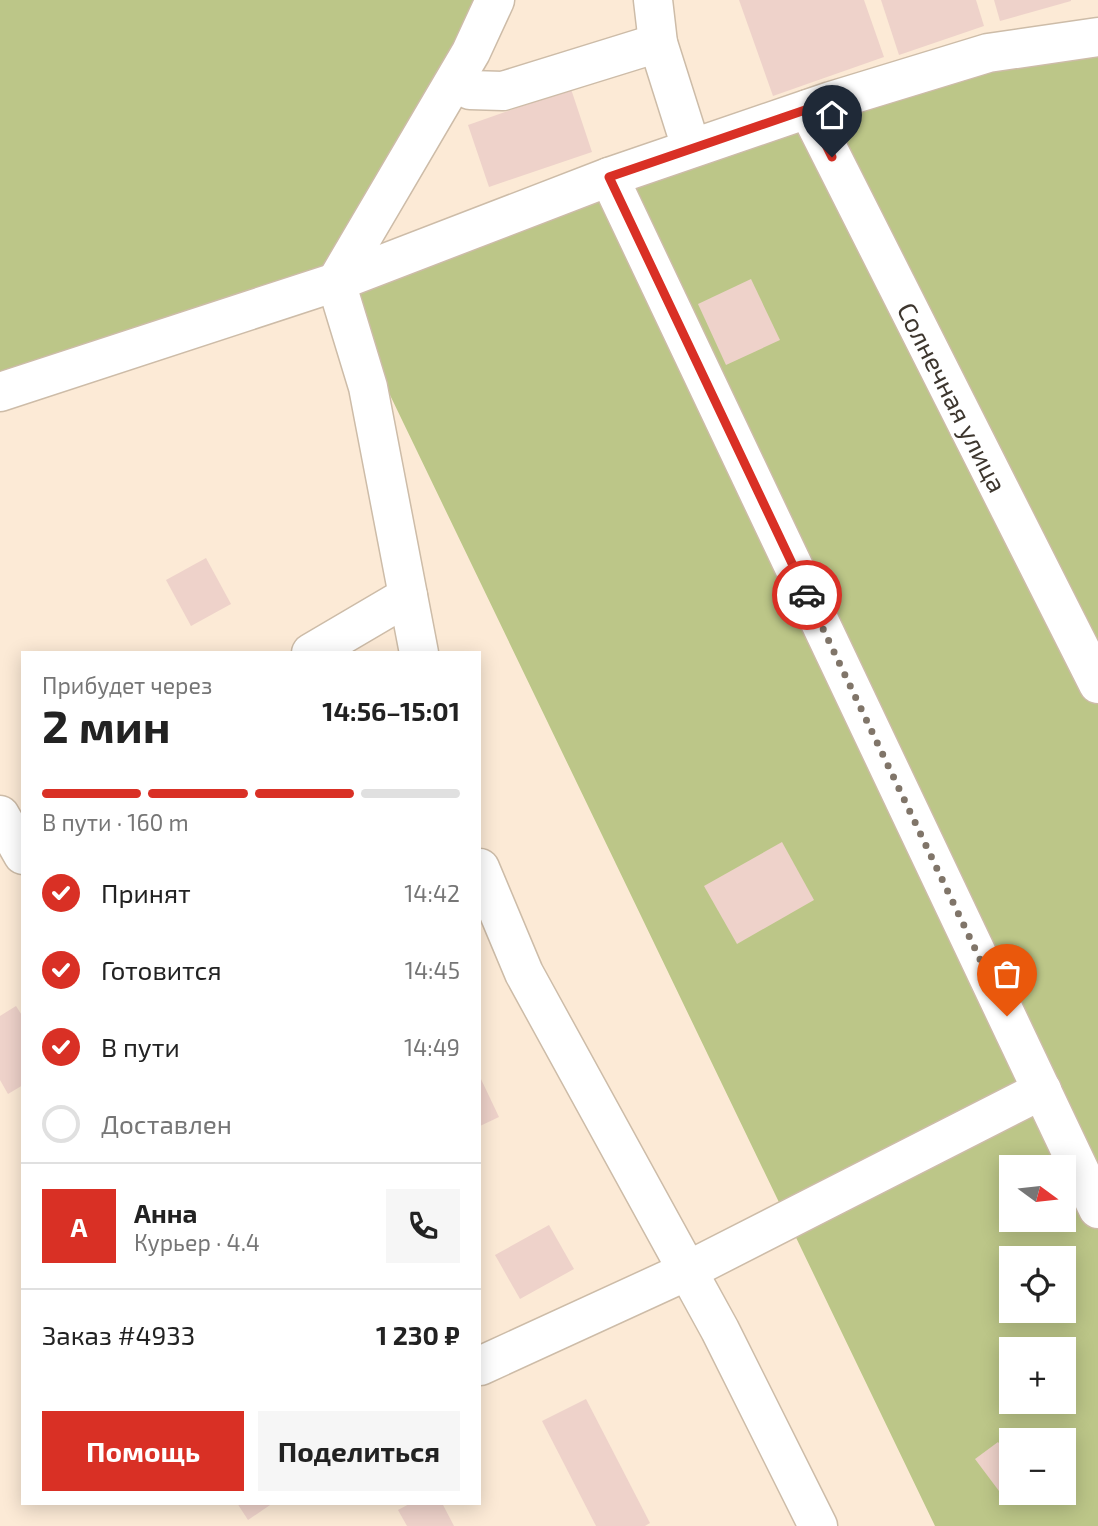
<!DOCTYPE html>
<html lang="ru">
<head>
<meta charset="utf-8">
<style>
  :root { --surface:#fff; --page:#f6f6f6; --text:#222; --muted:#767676; --line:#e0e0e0; --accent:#d93025 }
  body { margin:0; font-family:"Exo 2",sans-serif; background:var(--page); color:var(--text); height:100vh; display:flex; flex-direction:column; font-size:26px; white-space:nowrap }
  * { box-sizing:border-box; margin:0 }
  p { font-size:23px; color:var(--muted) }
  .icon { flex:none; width:38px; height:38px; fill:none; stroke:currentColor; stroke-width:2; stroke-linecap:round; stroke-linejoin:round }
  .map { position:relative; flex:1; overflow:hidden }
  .drawer { position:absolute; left:21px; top:651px; width:460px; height:854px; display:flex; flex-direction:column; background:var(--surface); border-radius:0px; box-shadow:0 4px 18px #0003 }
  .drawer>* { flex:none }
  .needle { width:46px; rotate:105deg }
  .buttons { position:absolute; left:999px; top:1155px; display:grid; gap:14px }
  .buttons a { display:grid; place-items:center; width:77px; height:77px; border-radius:0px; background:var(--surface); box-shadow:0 4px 18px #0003; font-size:35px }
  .pin { position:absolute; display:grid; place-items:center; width:60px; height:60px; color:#fff; margin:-72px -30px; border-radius:50% 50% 50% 0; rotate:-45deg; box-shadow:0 0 7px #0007 }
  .pin .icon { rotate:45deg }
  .courier { position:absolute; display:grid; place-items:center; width:70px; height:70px; margin:-35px; border:5px solid #d93025; border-radius:50%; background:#fff; color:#222; box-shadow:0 2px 9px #0007 }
  .summary em { font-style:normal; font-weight:700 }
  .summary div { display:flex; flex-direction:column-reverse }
  .summary { display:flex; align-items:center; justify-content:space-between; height:119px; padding:0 21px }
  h1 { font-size:46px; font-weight:700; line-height:52px }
  .bar { display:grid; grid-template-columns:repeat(4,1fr); gap:10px 7px; align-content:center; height:84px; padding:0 21px }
  .bar i { height:9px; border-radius:5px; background:var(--line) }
  .bar .on { background:var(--accent) }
  .bar p { grid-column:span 4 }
  .line { display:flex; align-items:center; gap:18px; padding:0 21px; border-top:2px solid var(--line) }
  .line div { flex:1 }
  .round { display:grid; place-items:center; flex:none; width:74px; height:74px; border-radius:0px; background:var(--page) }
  ol { padding:0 21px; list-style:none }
  li { display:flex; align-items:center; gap:21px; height:77px }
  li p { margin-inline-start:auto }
  li .icon { padding:7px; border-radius:50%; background:var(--accent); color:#fff; stroke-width:4 }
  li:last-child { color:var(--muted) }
  li i { width:38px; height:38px; border:4px solid var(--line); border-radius:50% }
  .button { display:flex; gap:14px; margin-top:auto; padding:14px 21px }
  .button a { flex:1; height:80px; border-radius:0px; background:var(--accent); color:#fff; font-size:28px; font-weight:700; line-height:80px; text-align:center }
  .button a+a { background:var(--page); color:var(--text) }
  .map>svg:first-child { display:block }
  .green { fill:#bcc688; fill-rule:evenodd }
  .building { fill:#eed2ca }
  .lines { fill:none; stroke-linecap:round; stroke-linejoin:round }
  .minor-casing { stroke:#cdbca8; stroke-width:41 }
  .minor { stroke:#fff; stroke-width:38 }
  .done { stroke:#807569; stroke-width:7; stroke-dasharray:0 12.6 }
  .route { stroke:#d93025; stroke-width:9 }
  .labels { text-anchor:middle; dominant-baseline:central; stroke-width:6; stroke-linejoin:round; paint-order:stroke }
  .street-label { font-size:26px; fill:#3d362e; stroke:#fff }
</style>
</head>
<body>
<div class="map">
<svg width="1098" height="1526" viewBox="0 0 1098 1526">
  <rect width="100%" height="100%" fill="#fcead6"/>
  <!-- green -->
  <path class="green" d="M0 0H495L337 281 609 177 1098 37V1526H935L336 283 0 392ZM1012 1167H1064V1220H1012ZM1012 1258H1064V1311H1012ZM1012 1349H1064V1402H1012ZM1012 1440H1064V1493H1012Z"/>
  <!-- building -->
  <g class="building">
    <path d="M739 0H864L884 57 773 96Z"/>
    <path d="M881 0H976L984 26 899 55Z"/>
    <path d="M994 0H1071V1L1000 21Z"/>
    <path d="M571 89 592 152 489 187 468 125Z"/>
    <path d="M751 279 780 340 726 365 698 304Z"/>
    <path d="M206 558 231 604 191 626 166 580Z"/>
    <path d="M782 842 814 900 737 944 704 886Z"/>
    <path d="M16 1006 23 1017V1085L8 1094 0 1080V1016Z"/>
    <path d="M480 1077 499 1117 480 1126Z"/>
    <path d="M549 1225 574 1269 520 1299 495 1255Z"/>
    <path d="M586 1399 650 1523 645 1526H596L542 1421Z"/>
    <path d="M998 1442 1012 1459V1495L1005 1499 975 1459Z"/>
    <path d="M237 1503H273L248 1520Z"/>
    <path d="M411 1503H442L454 1526H407L398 1510Z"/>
  </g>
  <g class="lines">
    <defs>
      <g id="minor">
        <path d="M653 0 658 43 689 141"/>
        <path d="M470 90 503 91 658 43"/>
        <path d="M808 109 1098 684"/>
        <path d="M609 177 1098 1209"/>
        <path d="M0 392 336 282 609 177 831 101 988 53 1098 37"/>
        <path d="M311 653 408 596"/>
        <path d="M419 653 368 387 336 282 471 52 495 0"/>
        <path d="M0 815 23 855"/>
        <path d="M480 868 524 973 720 1330 818 1526"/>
        <path d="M480 1366 687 1271 1042 1090"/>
      </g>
    </defs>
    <!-- minor casing -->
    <use href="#minor" class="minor-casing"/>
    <!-- minor -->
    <use href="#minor" class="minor"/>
  </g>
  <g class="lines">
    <!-- done -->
    <path class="done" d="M807 595 1007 1016"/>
    <!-- route -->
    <path class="route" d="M807 595 609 177 808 109 832 157"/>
  </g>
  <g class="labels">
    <!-- street labels -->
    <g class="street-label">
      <text transform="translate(953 397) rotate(63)">Солнечная улица</text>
    </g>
  </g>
</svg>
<div class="buttons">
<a><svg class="needle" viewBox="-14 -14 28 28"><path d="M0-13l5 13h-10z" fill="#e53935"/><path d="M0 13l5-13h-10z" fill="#767676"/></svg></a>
<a><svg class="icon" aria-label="locate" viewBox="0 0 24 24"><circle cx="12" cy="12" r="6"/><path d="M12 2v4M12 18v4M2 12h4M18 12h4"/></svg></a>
<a>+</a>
<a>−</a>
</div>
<div class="pin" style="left:1007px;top:1016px;background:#ea580c"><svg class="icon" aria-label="bag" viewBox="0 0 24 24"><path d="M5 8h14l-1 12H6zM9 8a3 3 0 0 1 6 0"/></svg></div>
<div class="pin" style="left:832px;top:157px;background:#1f2937"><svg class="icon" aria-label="home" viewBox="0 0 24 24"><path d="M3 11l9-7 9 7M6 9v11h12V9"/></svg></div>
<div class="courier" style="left:807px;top:595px"><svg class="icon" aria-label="car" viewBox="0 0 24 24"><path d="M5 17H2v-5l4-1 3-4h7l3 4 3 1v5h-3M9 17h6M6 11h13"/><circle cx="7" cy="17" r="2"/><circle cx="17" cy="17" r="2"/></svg></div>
<section class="drawer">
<div class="summary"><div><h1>2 мин</h1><p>Прибудет через</p></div><em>14:56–15:01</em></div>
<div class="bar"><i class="on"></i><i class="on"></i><i class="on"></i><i></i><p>В пути · 160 m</p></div>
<ol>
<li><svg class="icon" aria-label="check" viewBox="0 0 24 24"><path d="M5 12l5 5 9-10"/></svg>Принят<p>14:42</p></li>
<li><svg class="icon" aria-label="check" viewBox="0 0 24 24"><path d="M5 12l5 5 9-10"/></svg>Готовится<p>14:45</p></li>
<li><svg class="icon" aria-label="check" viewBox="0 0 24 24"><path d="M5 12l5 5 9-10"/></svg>В пути<p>14:49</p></li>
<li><i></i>Доставлен</li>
</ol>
<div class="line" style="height:126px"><b class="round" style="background:var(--accent);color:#fff">А</b><div><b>Анна</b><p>Курьер · 4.4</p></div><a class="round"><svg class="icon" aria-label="phone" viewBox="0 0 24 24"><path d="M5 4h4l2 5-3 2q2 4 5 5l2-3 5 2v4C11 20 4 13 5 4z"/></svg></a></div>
<div class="line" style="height:91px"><div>Заказ #4933</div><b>1 230 ₽</b></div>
<div class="button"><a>Помощь</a><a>Поделиться</a></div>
</section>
</div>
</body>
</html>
